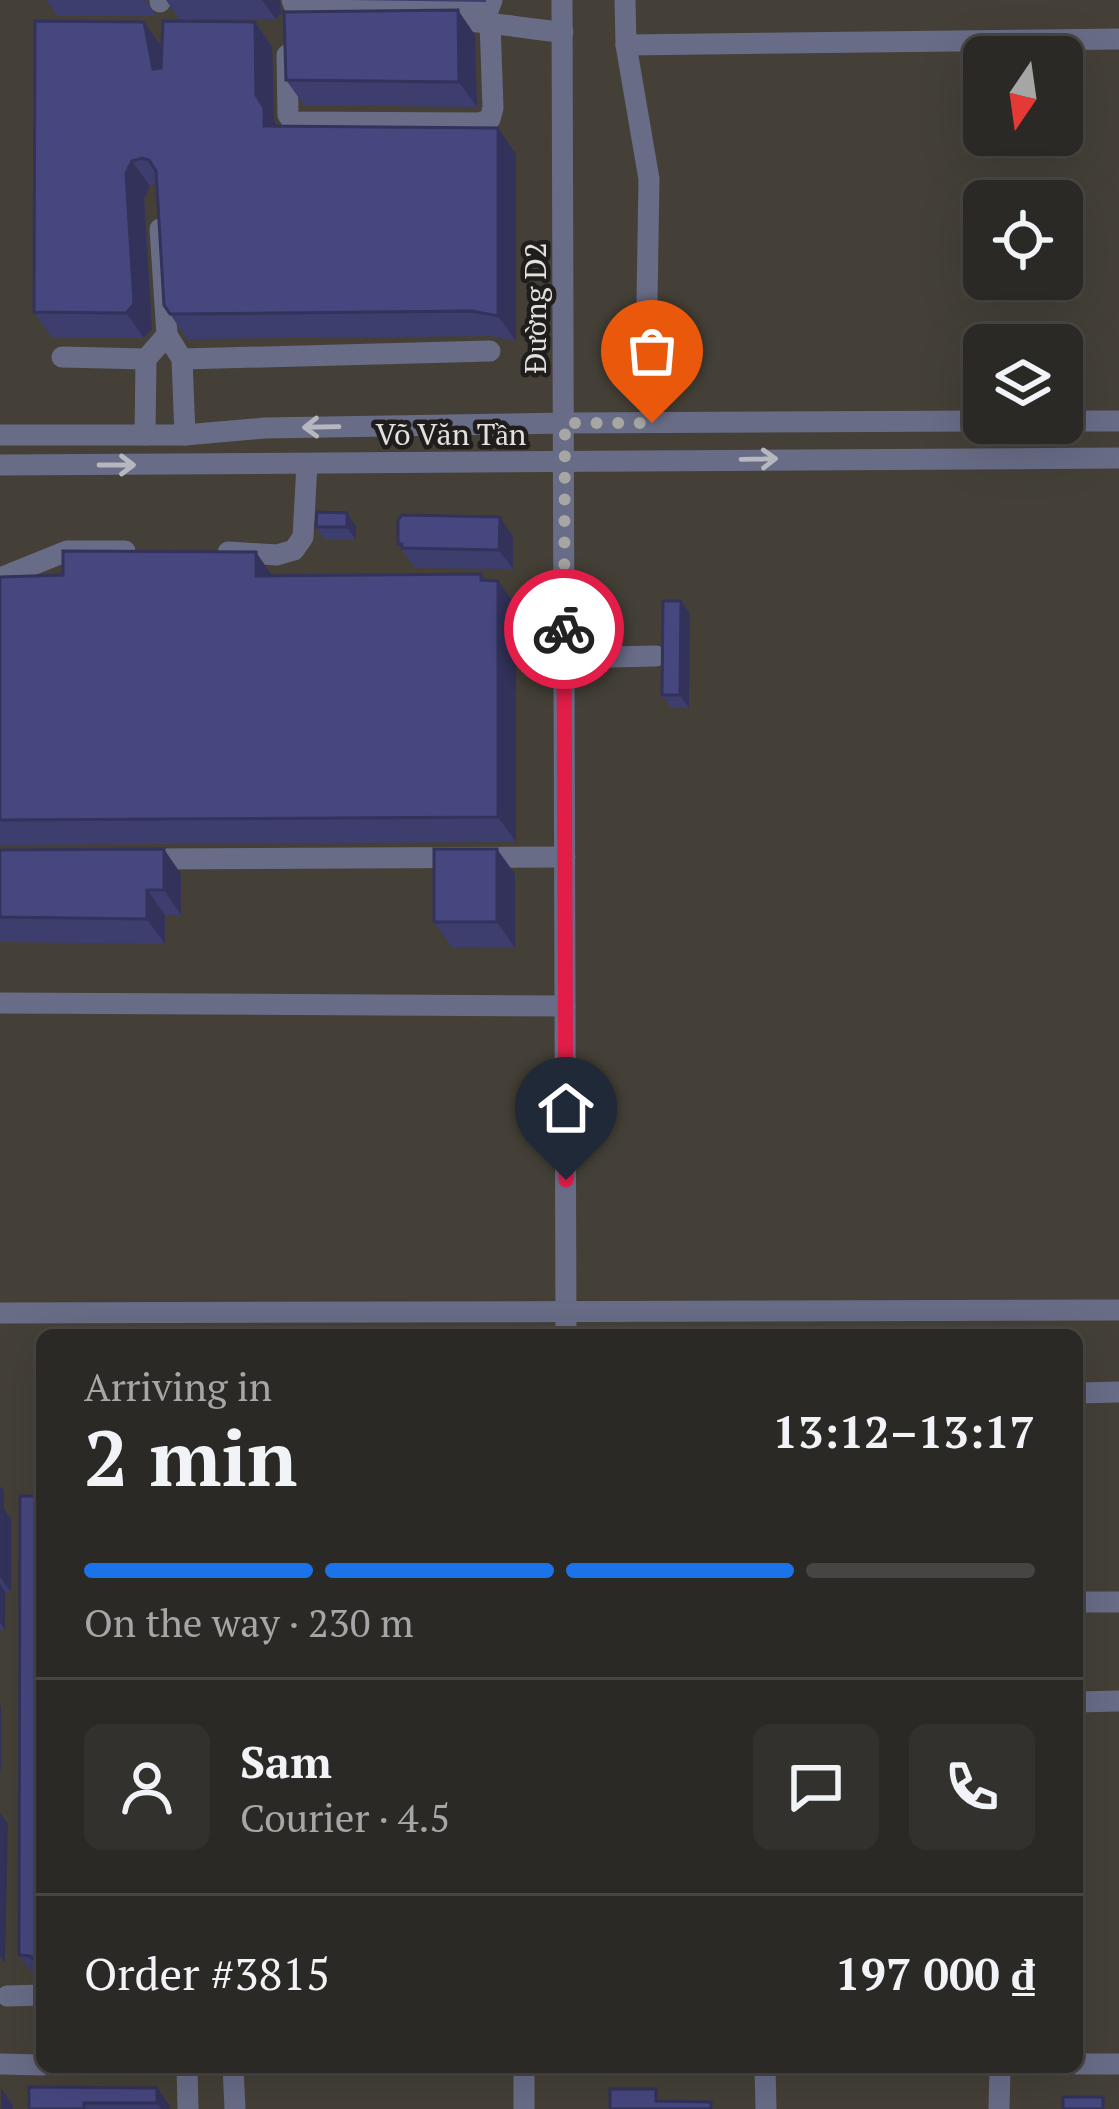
<!DOCTYPE html>
<html lang="en">
<head>
<meta charset="utf-8">
<style>
  :root { --surface:#2b2926; --page:#33312e; --text:#f1f3f6; --muted:#a6a6a7; --line:#474543; --accent:#1a73e8 }
  body { margin:0; font-family:"PT Serif",serif; background:var(--page); color:var(--text); height:100vh; display:flex; flex-direction:column; font-size:45px; white-space:nowrap }
  * { box-sizing:border-box; margin:0 }
  p { font-size:39px; color:var(--muted) }
  .icon { flex:none; width:66px; height:66px; fill:none; stroke:currentColor; stroke-width:2; stroke-linecap:round; stroke-linejoin:round }
  .map { position:relative; flex:1; overflow:hidden }
  .details { position:absolute; left:36px; top:1329px; width:1047px; height:744px; display:flex; flex-direction:column; background:var(--surface); border-radius:18px; box-shadow:0 12px 48px #0002,0 0 0 3px var(--line) }
  .details>* { flex:none }
  .needle { width:78px; rotate:193deg }
  .fabs { position:absolute; left:963px; top:36px; display:grid; gap:24px }
  .fabs a { display:grid; place-items:center; width:120px; height:120px; border-radius:18px; background:var(--surface); box-shadow:0 12px 48px #0002,0 0 0 3px var(--line); font-size:60px }
  .pin { position:absolute; display:grid; place-items:center; width:102px; height:102px; color:#fff; margin:-123px -51px; border-radius:50% 50% 50% 0; rotate:-45deg; box-shadow:0 0 12px #0007 }
  .pin .icon { rotate:45deg }
  .courier { position:absolute; display:grid; place-items:center; width:120px; height:120px; margin:-60px; border:9px solid #e11d48; border-radius:50%; background:#fff; color:#222; box-shadow:0 3px 15px #0007 }
  .head em { font-style:normal; font-weight:700 }
  .head div { display:flex; flex-direction:column-reverse }
  .head { display:flex; align-items:center; justify-content:space-between; height:204px; padding:0 48px }
  h1 { font-size:78px; font-weight:700; line-height:90px }
  .bar { display:grid; grid-template-columns:repeat(4,1fr); gap:18px 12px; align-content:center; height:144px; padding:0 48px }
  .bar i { height:15px; border-radius:9px; background:var(--line) }
  .bar .active { background:var(--accent) }
  .bar p { grid-column:span 4 }
  .line { display:flex; align-items:center; gap:30px; padding:0 48px; border-top:3px solid var(--line) }
  .line div { flex:1 }
  .round { display:grid; place-items:center; flex:none; width:126px; height:126px; border-radius:18px; background:var(--page) }
  .map>svg:first-child { display:block }
  .built { fill:#444037; fill-rule:evenodd }
  .lines { fill:none; stroke-linecap:round; stroke-linejoin:round }
  .minor { stroke:#686c86; stroke-width:21 }
  .wall { fill:#3d3d6e }
  .shaded-wall { fill:#32325a }
  .building { fill:#474780; stroke:#32325a; stroke-width:3 }
  .oneway { stroke:#b7b8bf }
  .done { stroke:#a7a6a2; stroke-width:12; stroke-dasharray:0 21.6 }
  .route { stroke:#e11d48; stroke-width:15 }
  .labels { text-anchor:middle; dominant-baseline:central; stroke-width:9; stroke-linejoin:round; paint-order:stroke }
  .street-label { font-size:30px; fill:#e2e1de; stroke:#1f1e1d }
</style>
</head>
<body>
<div class="map">
<svg width="1119" height="2109" viewBox="0 0 1119 2109">
  <rect width="100%" height="100%" fill="#393733"/>
  <!-- built -->
  <path class="built" d="M0 0H1119V2109H0ZM984 57H1062V135H984ZM984 201H1062V279H984ZM984 345H1062V423H984ZM42 1335H1077V2067H42Z"/>
  <g class="lines">
    <!-- minor -->
    <g class="minor">
      <path d="M160 0V2"/>
      <path d="M292 0 295 8 479 9 489 8 492 0"/>
      <path d="M562 0 566 1335"/>
      <path d="M625 0 626 45 649 179 647 301"/>
      <path d="M439 20C481 19 521 29 563 32"/>
      <path d="M626 45 1119 39"/>
      <path d="M287 55 288 115 293 122 480 123 490 119 493 108 490 22"/>
      <path d="M160 229 167 335 182 359 185 435"/>
      <path d="M62 357 146 359"/>
      <path d="M182 359 490 351"/>
      <path d="M1062 421H1119"/>
      <path d="M0 435H185L265 428 565 423 984 421"/>
      <path d="M145 435 146 359 167 335"/>
      <path d="M0 465 1119 458"/>
      <path d="M228 552 277 555 294 550 303 537 307 464"/>
      <path d="M0 578 67 551H125"/>
      <path d="M564 658 656 656"/>
      <path d="M146 859 565 857"/>
      <path d="M0 1003 565 1006"/>
      <path d="M0 1313 1119 1310"/>
      <path d="M1077 1393 1119 1392"/>
      <path d="M1077 1602H1119"/>
      <path d="M1077 1702 1119 1701"/>
      <path d="M7 1996 42 1995"/>
      <path d="M0 2064 42 2065"/>
      <path d="M1077 2064H1119"/>
      <path d="M187 2067 188 2109"/>
      <path d="M233 2067 235 2109"/>
      <path d="M524 2067V2109"/>
      <path d="M765 2067 766 2109"/>
      <path d="M999 2109 1000 2067"/>
    </g>
  </g>
  <!-- wall -->
  <g class="wall">
    <path d="M46 0H146L156 16H57Z"/>
    <path d="M166 0H280L281 13 276 19H179Z"/>
    <path d="M348 0H486V2Z"/>
    <path d="M255 22 272 47 274 120 278 126 516 154V341L490 336 187 339 164 305 157 184 150 186 144 199 152 330 144 338H52L34 312 162 48Z"/>
    <path d="M475 35 477 107 304 105 286 80Z"/>
    <path d="M356 526V540H325L316 527Z"/>
    <path d="M513 537V569L415 568 398 544Z"/>
    <path d="M481 574 485 581H498L516 606V842L0 845V577Z"/>
    <path d="M681 601 690 614 689 708H671L662 695Z"/>
    <path d="M0 850 181 874V915H165V944L0 942Z"/>
    <path d="M515 874V948L452 947 434 922Z"/>
    <path d="M0 1486 4 1491V1509L11 1519V1592H5V1630H0Z"/>
    <path d="M42 1496V1981L37 1980 19 1955Z"/>
    <path d="M157 2088 170 2106V2109H29Z"/>
  </g>
  <!-- shaded-wall -->
  <g class="shaded-wall">
    <path d="M262 0H280L281 13 276 19Z"/>
    <path d="M458 10 475 35 477 107 459 82Z"/>
    <path d="M144 22 162 47 171 95 153 69Z"/>
    <path d="M255 22 272 47 274 120 282 133 264 126 256 95Z"/>
    <path d="M498 128 516 154V341L498 316Z"/>
    <path d="M132 161 150 186 144 199 152 330 144 338 126 313V173Z"/>
    <path d="M347 513 356 526V540L347 527Z"/>
    <path d="M500 517 513 537V569L499 550Z"/>
    <path d="M256 552 273 577 256 576Z"/>
    <path d="M481 574 498 599V581L516 606V842L498 817Z"/>
    <path d="M681 601 690 614 689 708 680 695Z"/>
    <path d="M164 849 181 874V915L164 890Z"/>
    <path d="M497 849 515 874V948L497 922Z"/>
    <path d="M147 890 165 915V944L147 919Z"/>
    <path d="M0 1486 4 1491V1509L11 1519V1592L0 1577Z"/>
    <path d="M0 1584 5 1592V1630L0 1622Z"/>
    <path d="M0 1705 1 1707V1771L0 1769Z"/>
    <path d="M0 1813 8 1824 5 1963 0 1956Z"/>
    <path d="M1 2088 13 2106V2109H1Z"/>
    <path d="M157 2088 170 2106V2109H161L157 2103Z"/>
  </g>
  <!-- building -->
  <g class="building">
    <path d="M458 10 459 82 286 80 284 12Z"/>
    <path d="M35 21 144 22 153 69 161 68 163 21 255 22 256 95 264 108V126L498 128V316L472 311 170 314 164 305 156 171 149 160 142 158 132 161 126 173 134 304 126 313 34 312Z"/>
    <path d="M317 512 347 513V527H316Z"/>
    <path d="M402 515 500 517 499 550 402 548V544H398V520Z"/>
    <path d="M63 551 256 552V576L481 574V580L498 581V817L0 820V577L63 575Z"/>
    <path d="M663 601H681L680 695H662Z"/>
    <path d="M164 849V890H147V919L0 917V850Z"/>
    <rect x="434" y="849" width="63" height="73"/>
    <path d="M302 1328 479 1329V1335H302Z"/>
    <path d="M20 1496H42V1962H37L30 1956 19 1955Z"/>
    <path d="M29 2087 157 2088V2103H84V2109H29Z"/>
    <path d="M610 2089H656V2101L711 2102V2109H610Z"/>
    <rect x="1063" y="2097" width="40" height="12"/>
  </g>
  <!-- one-way arrows -->
  <defs><path id="oneway-shaft" d="M-6 0H5M1.5-3L5.5 0L1.5 3" fill="none" stroke-width="1.6" stroke-linecap="round" stroke-linejoin="round" transform="scale(3)"/></defs>
  <g class="oneway">
    <use href="#oneway-shaft" transform="translate(321 427) rotate(179)"/>
    <use href="#oneway-shaft" transform="translate(759 459) rotate(-1)"/>
    <use href="#oneway-shaft" transform="translate(117 465)"/>
  </g>
  <g class="lines">
    <!-- done -->
    <path class="done" d="M564 629 565 423H652"/>
    <!-- route -->
    <path class="route" d="M564 629 566 1180"/>
  </g>
  <g class="labels">
    <!-- street labels -->
    <g class="street-label">
      <text transform="translate(535 308) rotate(-90)">Đường D2</text>
      <text x="451" y="434">Võ Văn Tần</text>
    </g>
  </g>
</svg>
<div class="fabs">
<a><svg class="needle" viewBox="-14 -14 28 28"><path d="M0-13l5 13h-10z" fill="#e53935"/><path d="M0 13l5-13h-10z" fill="#a6a6a7"/></svg></a>
<a><svg class="icon" aria-label="locate" viewBox="0 0 24 24"><circle cx="12" cy="12" r="6"/><path d="M12 2v4M12 18v4M2 12h4M18 12h4"/></svg></a>
<a><svg class="icon" aria-label="layers" viewBox="0 0 24 24"><path d="M12 4l9 5-9 5-9-5zM3 14l9 5 9-5"/></svg></a>
</div>
<div class="pin" style="left:652px;top:423px;background:#ea580c"><svg class="icon" aria-label="bag" viewBox="0 0 24 24"><path d="M5 8h14l-1 12H6zM9 8a3 3 0 0 1 6 0"/></svg></div>
<div class="pin" style="left:566px;top:1180px;background:#1f2937"><svg class="icon" aria-label="home" viewBox="0 0 24 24"><path d="M3 11l9-7 9 7M6 9v11h12V9"/></svg></div>
<div class="courier" style="left:564px;top:629px"><svg class="icon" aria-label="bike" viewBox="0 0 24 24"><circle cx="6" cy="16" r="4"/><circle cx="18" cy="16" r="4"/><path d="M6 16l4-8h5l3 8M10 8l3 8H6M13 5h3"/></svg></div>
<section class="details">
<div class="head"><div><h1>2 min</h1><p>Arriving in</p></div><em>13:12–13:17</em></div>
<div class="bar"><i class="active"></i><i class="active"></i><i class="active"></i><i></i><p>On the way · 230 m</p></div>
<div class="line" style="height:216px"><a class="round"><svg class="icon" aria-label="person" viewBox="0 0 24 24"><circle cx="12" cy="8" r="4"/><path d="M4 21q1-7 8-7t8 7"/></svg></a><div><b>Sam</b><p>Courier · 4.5</p></div><a class="round"><svg class="icon" aria-label="chat" viewBox="0 0 24 24"><path d="M4 5h16v11H9l-5 4z"/></svg></a><a class="round"><svg class="icon" aria-label="phone" viewBox="0 0 24 24"><path d="M5 4h4l2 5-3 2q2 4 5 5l2-3 5 2v4C11 20 4 13 5 4z"/></svg></a></div>
<div class="line" style="height:156px"><div>Order #3815</div><b>197 000 ₫</b></div>
</section>
</div>
</body>
</html>
